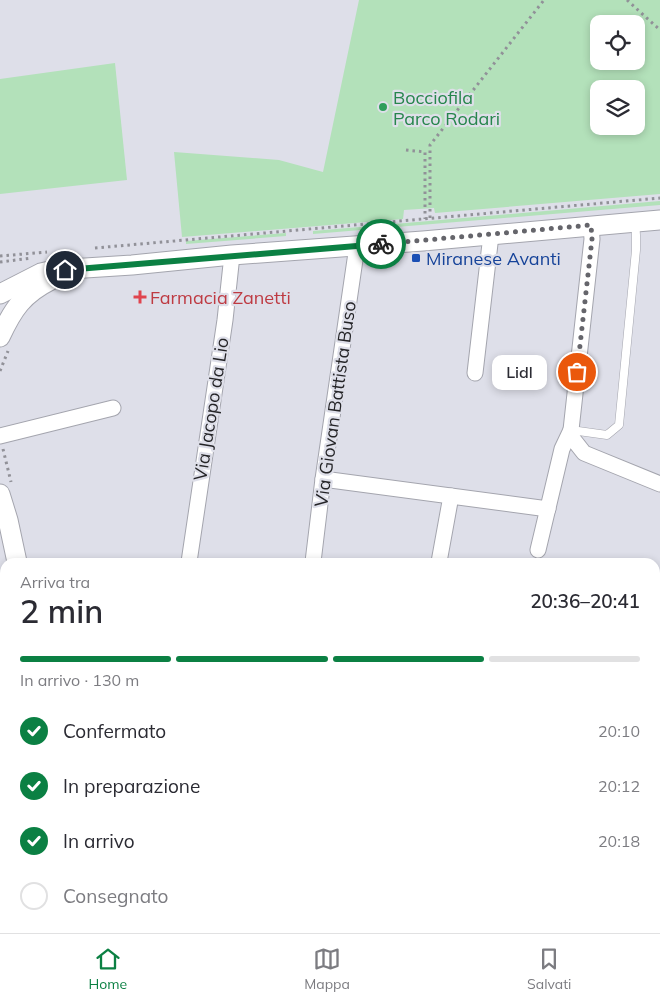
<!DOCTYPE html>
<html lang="it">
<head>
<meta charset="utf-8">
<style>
  :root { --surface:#fff; --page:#f2f2f3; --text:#2b2b33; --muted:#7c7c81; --line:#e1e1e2; --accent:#0b8043 }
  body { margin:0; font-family:Mulish,sans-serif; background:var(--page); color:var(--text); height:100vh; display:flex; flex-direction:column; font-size:19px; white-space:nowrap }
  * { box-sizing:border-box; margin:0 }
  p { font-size:16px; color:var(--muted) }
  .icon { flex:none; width:28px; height:28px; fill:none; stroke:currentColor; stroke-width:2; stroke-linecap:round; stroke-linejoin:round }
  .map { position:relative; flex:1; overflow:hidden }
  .side { position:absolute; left:0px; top:558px; width:660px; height:376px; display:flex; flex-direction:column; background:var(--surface); border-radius:15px 15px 0 0; box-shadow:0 2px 8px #0003 }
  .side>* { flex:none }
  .fabs { position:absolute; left:590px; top:15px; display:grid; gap:10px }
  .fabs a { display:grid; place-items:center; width:55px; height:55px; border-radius:10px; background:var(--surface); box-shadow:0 2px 8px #0003; font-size:25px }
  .pin { position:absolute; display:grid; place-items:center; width:42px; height:42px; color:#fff; margin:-21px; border:2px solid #fff; border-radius:50%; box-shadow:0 1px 5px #0007 }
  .courier { position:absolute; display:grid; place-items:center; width:50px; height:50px; margin:-25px; border:4px solid #0b8043; border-radius:50%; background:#fff; color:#222; box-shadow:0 1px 6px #0007 }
  .bubble { position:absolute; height:35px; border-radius:10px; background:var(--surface); box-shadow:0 2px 8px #0003; font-size:16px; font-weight:600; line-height:35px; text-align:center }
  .head em { font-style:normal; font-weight:600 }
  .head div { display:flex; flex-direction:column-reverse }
  .head { display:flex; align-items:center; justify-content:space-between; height:85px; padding:0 20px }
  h1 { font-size:32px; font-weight:600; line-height:38px }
  .bar { display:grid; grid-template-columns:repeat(4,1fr); gap:8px 5px; align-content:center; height:60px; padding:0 20px }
  .bar i { height:6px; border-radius:4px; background:var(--line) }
  .bar .active { background:var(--accent) }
  .bar p { grid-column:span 4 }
  ol { padding:0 20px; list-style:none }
  li { display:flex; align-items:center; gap:15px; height:55px }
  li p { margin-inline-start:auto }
  li .icon { padding:5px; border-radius:50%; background:var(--accent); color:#fff; stroke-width:4 }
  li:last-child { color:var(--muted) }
  li i { width:28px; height:28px; border:2px solid var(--line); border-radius:50% }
  .tab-bar { display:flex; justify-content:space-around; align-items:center; height:70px; border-top:1px solid var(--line); background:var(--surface); font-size:14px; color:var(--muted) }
  .tab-bar a { display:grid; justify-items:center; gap:2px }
  .tab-bar .active { color:var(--accent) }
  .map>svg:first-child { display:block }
  .green { fill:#b3e1ba; fill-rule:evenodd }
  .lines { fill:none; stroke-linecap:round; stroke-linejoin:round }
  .service-casing { stroke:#a4a5ae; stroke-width:9 }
  .minor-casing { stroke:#a4a5ae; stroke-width:17 }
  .tertiary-casing { stroke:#a4a5ae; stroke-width:21 }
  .path { stroke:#919198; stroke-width:3; stroke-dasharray:2.5 4; stroke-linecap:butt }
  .service { stroke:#fff; stroke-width:8 }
  .minor { stroke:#fff; stroke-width:15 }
  .tertiary { stroke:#fff; stroke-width:19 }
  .done { stroke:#65656b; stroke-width:5; stroke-dasharray:0 9 }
  .route { stroke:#0b8043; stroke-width:6 }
  .leisure-dot { fill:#2e9e5b; stroke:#dedfe9; stroke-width:2 }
  .transit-dot { fill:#1a4fb4; stroke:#dedfe9; stroke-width:2 }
  .health-dot { fill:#e0444e; stroke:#dedfe9; stroke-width:2 }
  .labels { text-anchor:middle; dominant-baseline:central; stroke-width:4.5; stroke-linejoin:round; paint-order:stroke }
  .leisure-label { font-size:18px; fill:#27864d; stroke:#dedfe9; text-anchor:start }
  .transit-label { font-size:18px; fill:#164399; stroke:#dedfe9; text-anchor:start }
  .health-label { font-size:18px; fill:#be3a42; stroke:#dedfe9; text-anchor:start }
  .street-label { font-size:18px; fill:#242427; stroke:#dedfe9 }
</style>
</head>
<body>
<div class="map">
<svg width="660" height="933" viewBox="0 0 660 933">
  <rect width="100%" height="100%" fill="#dedfe9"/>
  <!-- green -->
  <g class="green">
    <path d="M359 0H660V194L435 213 434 208 404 210 403 219 182 237 174 152 279 160 323 172ZM599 24H636V61H599ZM599 89H636V126H599Z"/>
    <path d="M115 63 127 180 0 194V79Z"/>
    <path d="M660 201V205L313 234V231Z"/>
    <path d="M286 233V236L186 244V241Z"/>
    <path d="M655 752 660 753V933H537L538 929H655Z"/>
  </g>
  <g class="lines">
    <defs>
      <g id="service">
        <path d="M571 430 607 435 619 425 636 250V235L635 222"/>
        <path d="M0 929H5"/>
        <path d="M20 929H83"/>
      </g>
      <g id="minor">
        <path d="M591 225 592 239 571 430 573 439 584 453 660 484"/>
        <path d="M475 373 491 235"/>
        <path d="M0 436 113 408"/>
        <path d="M323 479 548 509"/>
        <path d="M538 550 562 449 571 430"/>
        <path d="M189 562 225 320 232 255"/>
        <path d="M313 562 323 479 357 246"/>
        <path d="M439 562 451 496"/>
        <path d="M655 636 660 608"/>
        <path d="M0 726H5"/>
        <path d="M655 739 660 741"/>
        <path d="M0 832H5"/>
        <path d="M445 933 446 929"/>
      </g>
      <g id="tertiary">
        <path d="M0 294 41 273 54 270 132 265 232 255 423 241 660 220"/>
        <path d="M0 337C13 309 23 294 51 280"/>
        <path d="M0 494 8 520 17 562"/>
        <path d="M98 929 99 933"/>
      </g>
    </defs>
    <!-- service casing -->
    <use href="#service" class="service-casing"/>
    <!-- minor casing -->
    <use href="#minor" class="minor-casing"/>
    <!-- tertiary casing -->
    <use href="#tertiary" class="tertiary-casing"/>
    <!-- path -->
    <g class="path">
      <path d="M627 0 660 30"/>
      <path d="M406 150 425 152V219"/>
      <path d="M430 218V145L544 0"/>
      <path d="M95 248 660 198"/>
      <path d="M0 256 47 252"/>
      <path d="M0 262 32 258"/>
      <path d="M0 371 8 351"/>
      <path d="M3 449 11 482"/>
      <path d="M655 876 660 873"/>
      <path d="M655 899 660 900"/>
      <path d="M626 929 628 933"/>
    </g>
    <!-- service -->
    <use href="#service" class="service"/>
    <!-- minor -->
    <use href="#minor" class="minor"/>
    <!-- tertiary -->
    <use href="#tertiary" class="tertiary"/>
  </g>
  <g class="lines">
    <!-- done -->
    <path class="done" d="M381 244 591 225 592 239 577 372"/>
    <!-- route -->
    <path class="route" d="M65 270 381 244"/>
  </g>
  <!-- markers -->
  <circle class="leisure-dot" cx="383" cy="107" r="5"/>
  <rect class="transit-dot" x="411" y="253" width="10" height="10" rx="2.5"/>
  <path class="health-dot" d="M137.5 289.5h5v5h5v5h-5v5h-5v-5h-5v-5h5z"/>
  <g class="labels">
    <!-- leisure labels -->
    <g class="leisure-label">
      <text x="393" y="97">Bocciofila<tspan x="393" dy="21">Parco Rodari</tspan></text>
    </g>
    <!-- transit labels -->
    <g class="transit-label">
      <text x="426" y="258">Miranese Avanti</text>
    </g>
    <!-- health labels -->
    <g class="health-label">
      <text x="150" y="297">Farmacia Zanetti</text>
    </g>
    <!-- street labels -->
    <g class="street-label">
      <text transform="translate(335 404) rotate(-82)">Via Giovan Battista Buso</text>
      <text transform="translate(211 409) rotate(-81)">Via Jacopo da Lio</text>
    </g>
  </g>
</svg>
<div class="fabs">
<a><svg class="icon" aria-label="locate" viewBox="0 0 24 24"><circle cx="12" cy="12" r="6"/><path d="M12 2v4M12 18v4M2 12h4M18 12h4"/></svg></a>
<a><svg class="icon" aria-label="layers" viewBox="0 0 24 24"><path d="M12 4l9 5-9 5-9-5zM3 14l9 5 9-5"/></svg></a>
</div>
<div class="pin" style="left:577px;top:372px;background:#ea580c"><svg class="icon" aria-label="bag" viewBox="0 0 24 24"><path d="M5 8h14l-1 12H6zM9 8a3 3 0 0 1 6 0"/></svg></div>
<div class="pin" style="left:65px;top:270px;background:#1f2937"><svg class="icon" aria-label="home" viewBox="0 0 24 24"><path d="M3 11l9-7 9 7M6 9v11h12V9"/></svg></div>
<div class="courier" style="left:381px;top:244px"><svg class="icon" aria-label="bike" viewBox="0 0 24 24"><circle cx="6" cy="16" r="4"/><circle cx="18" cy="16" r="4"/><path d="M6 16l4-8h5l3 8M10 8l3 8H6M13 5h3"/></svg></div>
<div class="bubble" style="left:492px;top:355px;width:55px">Lidl</div>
<section class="side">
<div class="head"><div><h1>2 min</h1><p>Arriva tra</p></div><em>20:36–20:41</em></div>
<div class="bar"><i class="active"></i><i class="active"></i><i class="active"></i><i></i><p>In arrivo · 130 m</p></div>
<ol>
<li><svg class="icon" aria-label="check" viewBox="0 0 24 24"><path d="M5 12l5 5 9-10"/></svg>Confermato<p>20:10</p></li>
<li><svg class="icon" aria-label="check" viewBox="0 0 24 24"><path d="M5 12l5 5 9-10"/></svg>In preparazione<p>20:12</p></li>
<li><svg class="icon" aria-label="check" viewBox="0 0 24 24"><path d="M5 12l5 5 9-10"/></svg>In arrivo<p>20:18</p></li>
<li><i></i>Consegnato</li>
</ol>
</section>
</div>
<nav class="tab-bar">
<a class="active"><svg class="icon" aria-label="home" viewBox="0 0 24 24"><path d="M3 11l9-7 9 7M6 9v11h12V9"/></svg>Home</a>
<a><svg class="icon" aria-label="map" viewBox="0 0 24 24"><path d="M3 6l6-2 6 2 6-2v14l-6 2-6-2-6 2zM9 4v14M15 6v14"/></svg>Mappa</a>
<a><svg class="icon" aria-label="saved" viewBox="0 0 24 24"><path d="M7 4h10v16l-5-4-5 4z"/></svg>Salvati</a>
</nav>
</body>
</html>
